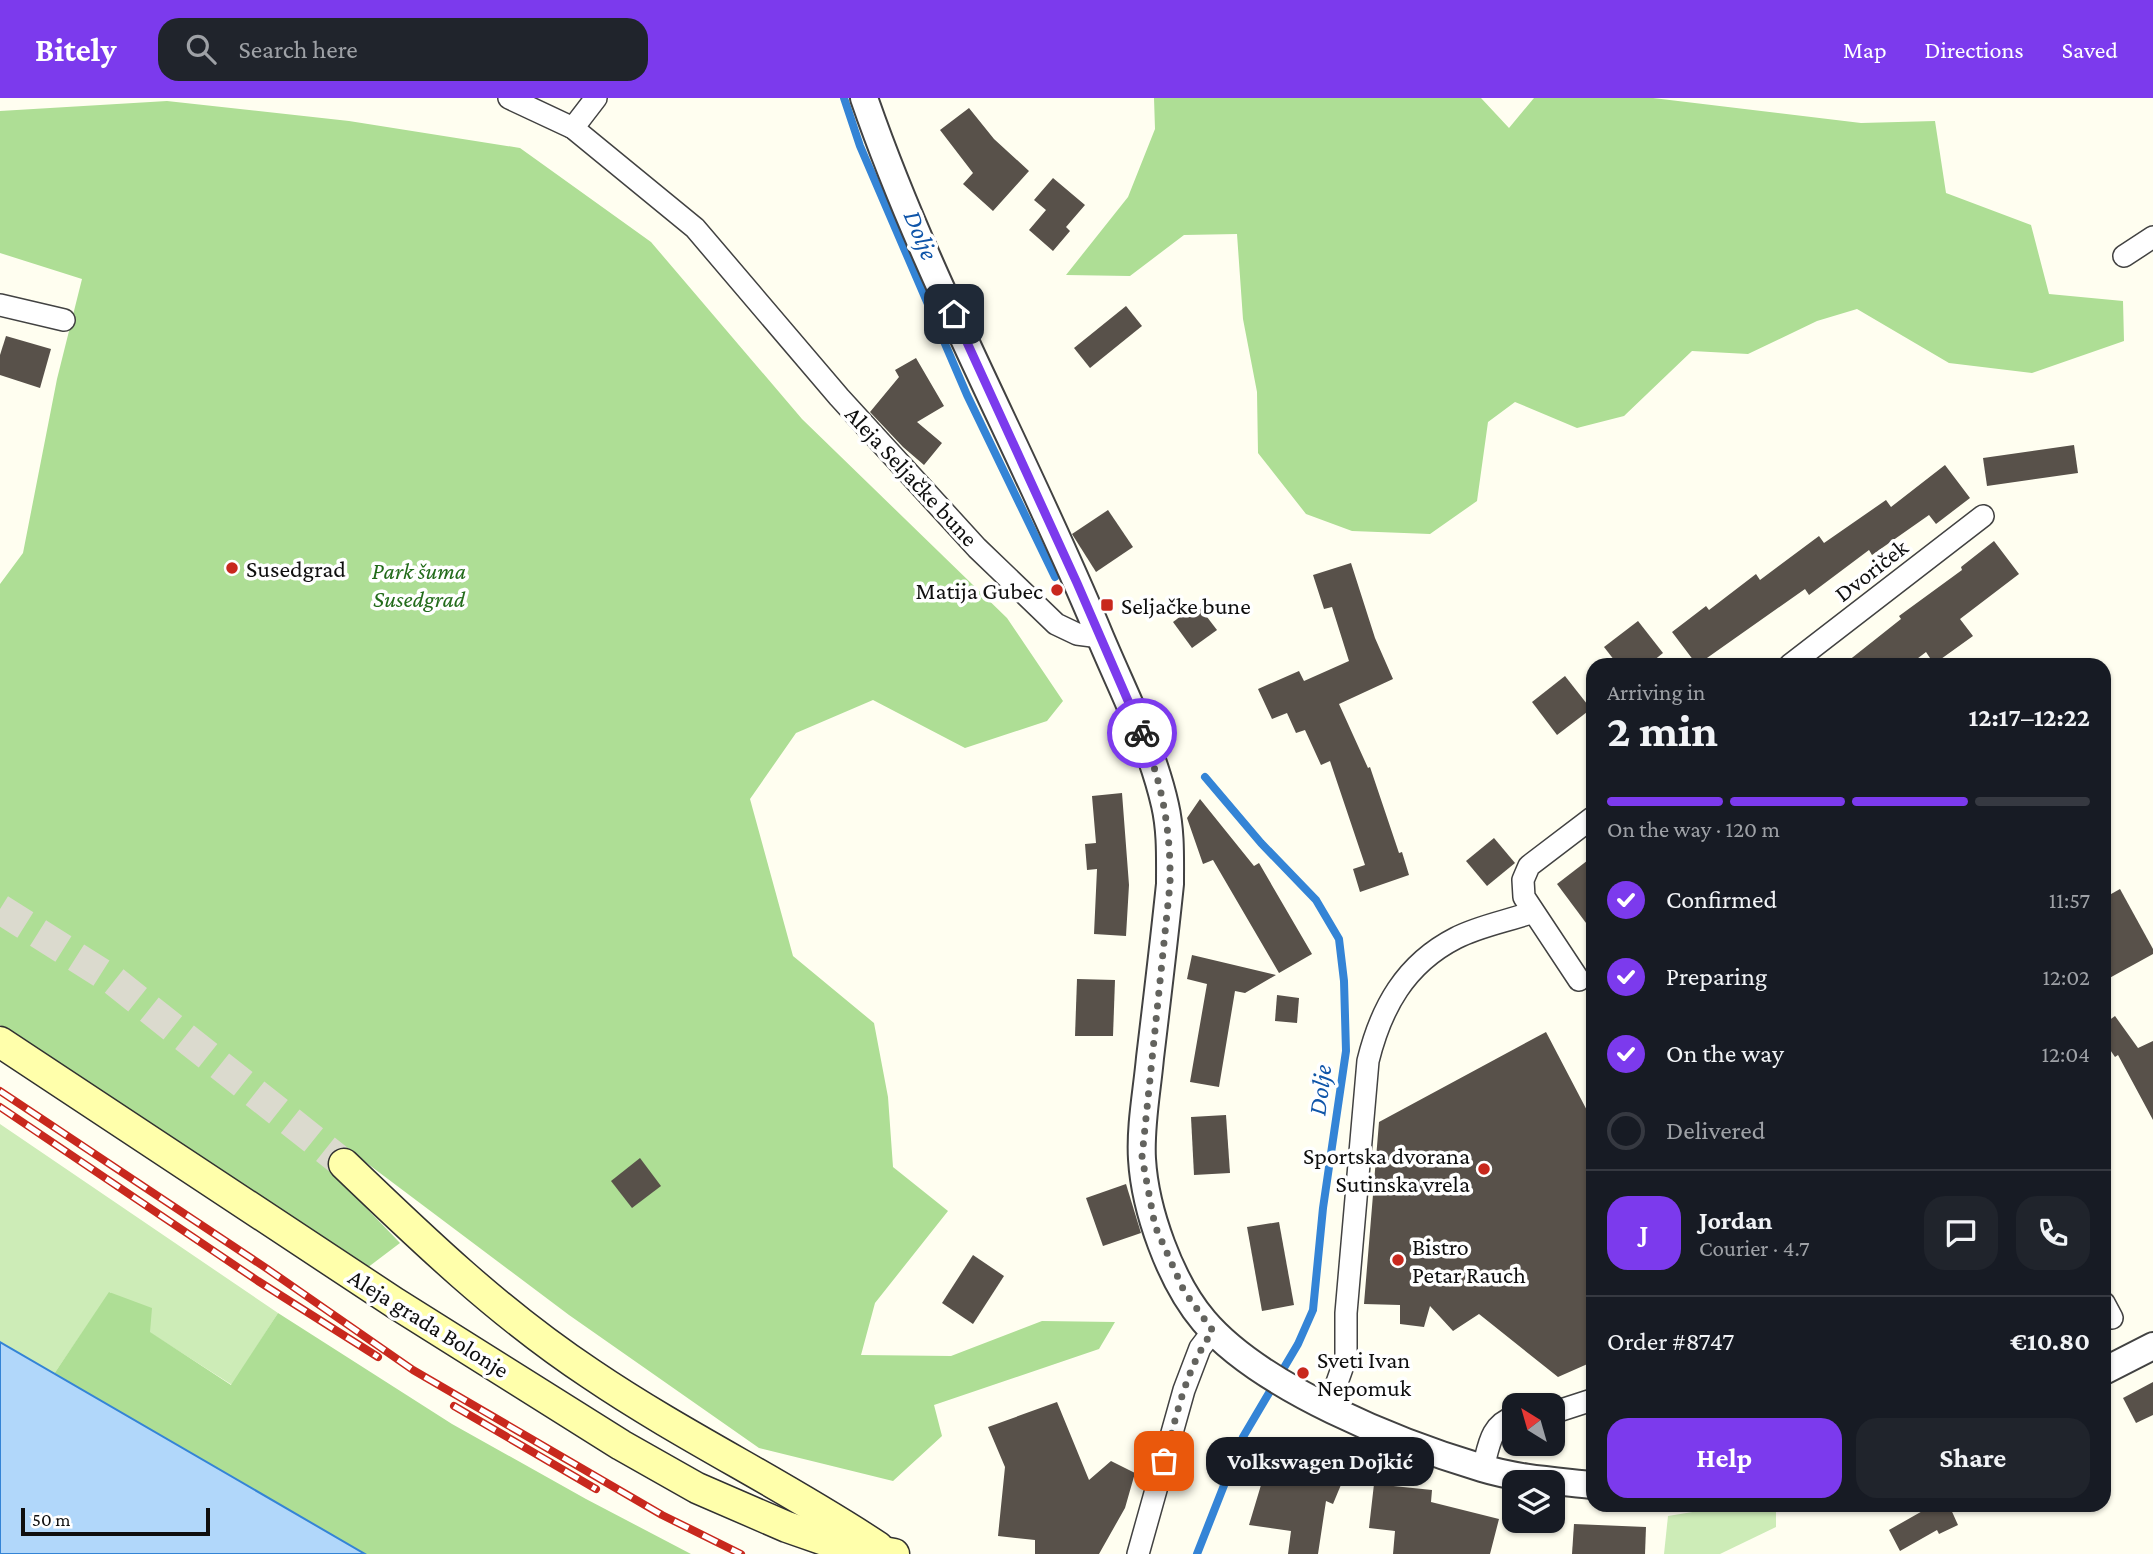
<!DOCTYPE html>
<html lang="en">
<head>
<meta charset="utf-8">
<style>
  :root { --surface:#171b24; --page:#20242c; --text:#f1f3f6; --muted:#9ea1a6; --line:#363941; --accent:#7c3aed }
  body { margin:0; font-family:"Crimson Pro",serif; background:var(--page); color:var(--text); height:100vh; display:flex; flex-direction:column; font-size:26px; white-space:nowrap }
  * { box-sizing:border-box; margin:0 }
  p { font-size:23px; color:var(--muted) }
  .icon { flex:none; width:38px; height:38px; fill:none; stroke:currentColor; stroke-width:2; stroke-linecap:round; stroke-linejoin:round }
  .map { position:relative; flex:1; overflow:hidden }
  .sheet { position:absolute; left:1586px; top:560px; width:525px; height:854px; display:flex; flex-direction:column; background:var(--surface); border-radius:21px; box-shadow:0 2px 5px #0004 }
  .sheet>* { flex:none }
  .needle { width:46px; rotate:323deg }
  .controls { position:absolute; left:1502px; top:1295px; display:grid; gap:14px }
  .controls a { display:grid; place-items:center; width:63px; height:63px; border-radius:14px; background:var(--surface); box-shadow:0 2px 5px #0004; font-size:35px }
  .scale { position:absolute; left:21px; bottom:18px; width:189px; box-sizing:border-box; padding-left:7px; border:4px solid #0f0f0f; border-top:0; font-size:19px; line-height:24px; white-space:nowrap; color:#0f0f0f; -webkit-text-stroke:5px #fff; paint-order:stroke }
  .pin { position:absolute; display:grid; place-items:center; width:60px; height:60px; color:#fff; margin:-30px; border-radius:14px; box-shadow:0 4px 10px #0006 }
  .courier { position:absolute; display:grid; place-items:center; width:70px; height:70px; margin:-35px; border:5px solid #7c3aed; border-radius:50%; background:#fff; color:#222; box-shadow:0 2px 9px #0007 }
  .bubble { position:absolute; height:49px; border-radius:21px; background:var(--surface); box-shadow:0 2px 5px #0004; font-size:23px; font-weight:700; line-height:49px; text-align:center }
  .head em { font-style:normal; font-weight:700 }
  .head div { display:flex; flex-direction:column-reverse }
  .head { display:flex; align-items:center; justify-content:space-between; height:119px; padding:0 21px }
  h1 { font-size:46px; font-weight:700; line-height:52px }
  .bar { display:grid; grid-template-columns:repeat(4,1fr); gap:10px 7px; align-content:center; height:84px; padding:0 21px }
  .bar i { height:9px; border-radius:5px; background:var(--line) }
  .bar .on { background:var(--accent) }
  .bar p { grid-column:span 4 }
  .line { display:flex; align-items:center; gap:18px; padding:0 21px; border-top:2px solid var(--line) }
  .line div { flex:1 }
  .round { display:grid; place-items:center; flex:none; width:74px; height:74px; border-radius:21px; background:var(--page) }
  ol { padding:0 21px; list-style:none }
  li { display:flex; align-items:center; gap:21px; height:77px }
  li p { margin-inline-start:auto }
  li .icon { padding:7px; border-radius:50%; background:var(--accent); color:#fff; stroke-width:4 }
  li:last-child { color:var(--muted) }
  li i { width:38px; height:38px; border:4px solid var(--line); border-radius:50% }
  .cta { display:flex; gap:14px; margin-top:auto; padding:14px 21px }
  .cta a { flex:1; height:80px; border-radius:21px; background:var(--accent); color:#fff; font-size:28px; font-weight:700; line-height:80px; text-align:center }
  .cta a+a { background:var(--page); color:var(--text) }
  header { display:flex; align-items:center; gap:42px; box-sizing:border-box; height:98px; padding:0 35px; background:var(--accent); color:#fff }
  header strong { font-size:33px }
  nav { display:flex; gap:38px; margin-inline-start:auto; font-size:24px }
  .search { width:490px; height:63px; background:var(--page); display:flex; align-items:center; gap:18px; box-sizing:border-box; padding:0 24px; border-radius:21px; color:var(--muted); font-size:26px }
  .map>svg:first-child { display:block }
  .green { fill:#cdecb7 }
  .forest { fill:#aede95 }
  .water { fill:#b1d7fa; stroke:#3484d6; stroke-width:2 }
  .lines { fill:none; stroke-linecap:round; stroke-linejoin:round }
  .stream { stroke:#3484d6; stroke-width:8 }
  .building { fill:#58514a }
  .secondary-tunnel { stroke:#dbdace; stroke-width:30; stroke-dasharray:30 15; stroke-linecap:butt }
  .minor-casing { stroke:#424242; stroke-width:24 }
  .tertiary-casing { stroke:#424242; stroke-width:30 }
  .secondary-casing { stroke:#313131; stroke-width:33 }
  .minor { stroke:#fff; stroke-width:21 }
  .tertiary { stroke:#fff; stroke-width:26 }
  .secondary { stroke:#ffffab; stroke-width:30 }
  .rail-casing { stroke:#c8281d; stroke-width:8 }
  .rail { stroke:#fff; stroke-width:5; stroke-dasharray:16; stroke-linecap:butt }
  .done { stroke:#63635e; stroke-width:7; stroke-dasharray:0 12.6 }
  .route { stroke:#7c3aed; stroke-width:9 }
  .poi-dot { fill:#c8281d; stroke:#fff; stroke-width:2.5 }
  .labels { text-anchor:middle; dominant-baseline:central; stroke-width:7; stroke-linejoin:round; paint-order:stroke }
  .street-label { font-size:24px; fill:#0f0f0f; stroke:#fff }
  .poi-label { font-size:24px; fill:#0f0f0f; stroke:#fff; text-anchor:start }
  .park-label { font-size:24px; font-style:italic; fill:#226b1a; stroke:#fff }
  .water-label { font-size:26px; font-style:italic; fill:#0f55a9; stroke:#fff }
</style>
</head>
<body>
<header>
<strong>Bitely</strong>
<div class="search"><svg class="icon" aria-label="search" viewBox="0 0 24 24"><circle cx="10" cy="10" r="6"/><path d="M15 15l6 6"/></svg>Search here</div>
<nav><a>Map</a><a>Directions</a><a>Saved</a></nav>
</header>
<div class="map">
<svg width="2153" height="1456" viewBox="0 0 2153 1456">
  <rect width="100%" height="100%" fill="#fffef0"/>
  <!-- green -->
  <g class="green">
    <path d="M0 1026 278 1215 232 1287 149 1234 110 1194 54 1276 0 1244Z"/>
    <path d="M1735 1407H1769L1776 1413V1429L1720 1456H1664L1668 1418Z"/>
  </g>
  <!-- forest -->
  <g class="forest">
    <path d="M1154 0H1481L1509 30 1534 0H1653L1861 25 1935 23 1946 95 2031 127 2049 196 2123 203 2124 243 2032 275 1949 265 1857 211 1817 223 1748 256 1692 253 1624 318 1577 330 1515 304 1488 324 1477 403 1430 436 1352 433 1306 416 1258 355 1257 294 1243 221 1237 136 1184 137 1130 178 1066 177 1128 99 1155 31Z"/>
    <path d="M167 3 349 23 520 50 651 144 802 321 1007 520 1063 603 1047 623 965 650 873 602 796 635 750 701 793 858 874 925 888 999 893 1069 948 1113 875 1205 861 1257 951 1258 1042 1223 1115 1224 1099 1251 934 1307 942 1338 893 1383 759 1350 569 1217 352 1054 325 1067 400 1145 367 1170 0 927V486L23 455 57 281 82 181 0 155V13Z"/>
    <path d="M109 1194 152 1210 150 1234 231 1287 278 1215 452 1326 586 1401 691 1456H365L54 1276Z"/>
  </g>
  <!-- water -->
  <path class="water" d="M0 1244 365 1456H0Z"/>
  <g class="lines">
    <!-- stream -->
    <g class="stream">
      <path d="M844 0 860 48 967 297 1055 479"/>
      <path d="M1197 1456 1243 1339 1298 1246 1313 1212 1323 1110 1346 953 1344 883 1339 841 1316 802 1261 745 1205 679"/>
    </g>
  </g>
  <!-- building -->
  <g class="building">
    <path d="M969 10 994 41 1029 73 993 113 963 86 973 75 940 32Z"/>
    <path d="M1053 80 1085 107 1066 129 1070 133 1053 153 1029 132 1046 112 1034 102Z"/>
    <path d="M1126 208 1142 228 1090 270 1074 250Z"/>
    <path d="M6 238 51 251 40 290 0 277V257Z"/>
    <path d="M916 260 944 308 917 324 942 345 924 367 903 349 870 314 899 279 895 272Z"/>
    <path d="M2074 347 2078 375 1987 388 1983 360Z"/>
    <path d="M1945 367 1970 400 1936 426 1929 417 1872 457 1869 452 1809 497 1805 491 1697 567 1672 534 1706 508 1709 512 1756 476 1760 482 1819 438 1824 445 1886 402 1891 409Z"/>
    <path d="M1108 412 1133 449 1096 474 1072 436Z"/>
    <path d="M1994 443 2019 476 1960 521 1973 538 1934 566 1926 554 1909 567H1843L1901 521 1899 518 1962 472 1961 469Z"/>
    <path d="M1351 465 1375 540 1393 581 1339 606 1368 670 1370 669 1399 755 1402 754 1409 777 1360 794 1353 771 1365 767 1330 663 1321 667 1305 632 1296 635 1287 615 1272 621 1258 591 1299 573 1304 583 1349 563 1332 509 1324 511 1313 477Z"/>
    <path d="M1197 506 1217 532 1192 550 1173 524Z"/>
    <path d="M1638 523 1663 555 1648 567H1618L1604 549Z"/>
    <path d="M1565 578 1591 611 1557 637 1532 604Z"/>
    <path d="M1122 695 1129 787 1126 838 1094 836 1097 771 1087 772 1085 746 1096 745 1092 698Z"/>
    <path d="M1200 701 1254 768 1259 765 1312 856 1279 875 1213 762 1203 766 1187 720Z"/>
    <path d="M1494 740 1515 765 1487 788 1466 763Z"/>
    <path d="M1592 759V833L1557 786Z"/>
    <path d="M2120 791 2153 851V856L2104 883V800Z"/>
    <path d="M1192 857 1276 877 1245 895 1235 893 1219 989 1190 984 1207 886 1187 881Z"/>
    <path d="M1077 881 1115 882 1113 938H1075Z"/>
    <path d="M1277 897 1299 900 1297 925 1275 923Z"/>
    <path d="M2115 918 2138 950 2153 943V1022L2118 957 2115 959 2104 943V926Z"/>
    <path d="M1546 934 1592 1022V1264L1558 1279 1479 1216 1453 1233 1430 1208 1424 1229 1400 1226V1207L1364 1206 1379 1024Z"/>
    <path d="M1226 1017 1230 1075 1194 1077 1191 1019Z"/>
    <path d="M640 1060 661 1088 632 1110 611 1083Z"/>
    <path d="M1126 1086 1141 1135 1103 1148 1086 1100Z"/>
    <path d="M1279 1124 1294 1207 1262 1213 1247 1129Z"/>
    <path d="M973 1157 1004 1178 973 1226 942 1205Z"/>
    <path d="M2153 1284V1317L2136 1325 2123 1300Z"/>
    <path d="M1057 1304 1089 1382 1111 1363 1135 1375 1125 1410 1099 1456H1035V1442L998 1438 1005 1369 988 1329Z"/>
    <path d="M1299 1342 1350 1365 1333 1406 1326 1403 1318 1456H1288L1291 1433 1249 1427 1264 1377 1288 1380Z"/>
    <path d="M1374 1386 1432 1392 1431 1404 1499 1421 1490 1456H1393L1395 1433 1369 1430Z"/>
    <path d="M1949 1407 1958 1427 1939 1436 1937 1432 1900 1453 1889 1432 1933 1407Z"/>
    <path d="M1574 1426 1646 1429 1645 1456H1572Z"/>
  </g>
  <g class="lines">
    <!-- secondary-tunnel -->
    <path class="secondary-tunnel" d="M0 811 114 883 344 1066"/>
    <defs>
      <g id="minor">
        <path d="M509 0 573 30 695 130 839 299 977 450 1056 526 1077 536 1100 539"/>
        <path d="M573 30 596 0"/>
        <path d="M2124 158 2153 139"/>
        <path d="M0 207 64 222"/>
        <path d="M1790 567 1983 418"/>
        <path d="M1579 882 1524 799 1523 782 1529 768 1592 720"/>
        <path d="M2104 1205 2112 1220"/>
        <path d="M1328 1310 1346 1259V1215L1368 963C1381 910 1405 866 1456 840 1479 828 1508 823 1533 814"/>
        <path d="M1552 1315 1592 1302"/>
        <path d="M1483 1370C1489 1348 1490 1327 1514 1319"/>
        <path d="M1138 1456 1184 1292 1200 1250 1213 1233"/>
      </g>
      <g id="tertiary">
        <path d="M864 0C927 182 1022 352 1096 529 1120 588 1151 645 1165 707 1171 733 1170 760 1170 786 1164 844 1157 902 1150 960 1147 993 1140 1028 1142 1061 1145 1112 1170 1183 1204 1223 1261 1290 1398 1345 1482 1370 1518 1381 1556 1383 1592 1387"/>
        <path d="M2104 1273 2153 1248"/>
      </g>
      <g id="secondary">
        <path d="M0 944 395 1205 621 1347 697 1390 787 1429 833 1445 894 1456"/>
        <path d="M344 1066C422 1141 500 1216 591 1276 684 1339 785 1387 878 1449"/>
      </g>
    </defs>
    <!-- minor casing -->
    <use href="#minor" class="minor-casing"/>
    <!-- tertiary casing -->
    <use href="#tertiary" class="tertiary-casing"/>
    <!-- secondary casing -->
    <use href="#secondary" class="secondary-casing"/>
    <!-- minor -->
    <use href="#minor" class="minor"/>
    <!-- tertiary -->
    <use href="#tertiary" class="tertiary"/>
    <!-- secondary -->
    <use href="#secondary" class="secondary"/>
    <defs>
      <g id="rail">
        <path d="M0 993 266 1170 413 1272 662 1417 741 1456"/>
        <path d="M0 1009 258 1183 378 1259"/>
        <path d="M454 1308 596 1391"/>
      </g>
    </defs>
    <!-- rail casing -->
    <use href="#rail" class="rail-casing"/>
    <!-- rail -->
    <use href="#rail" class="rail"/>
  </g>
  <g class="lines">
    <!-- done -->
    <path class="done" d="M1142 635C1162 685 1171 732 1170 786L1142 1059 1155 1128 1184 1193 1213 1233C1185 1271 1177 1318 1164 1363"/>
    <!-- route -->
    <path class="route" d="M954 216 1077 485 1142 635"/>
  </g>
  <!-- markers -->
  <g class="poi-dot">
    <circle cx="232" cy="470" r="7"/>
    <circle cx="1057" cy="492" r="7"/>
    <rect x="1100" y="500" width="14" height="14" rx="3.5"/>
    <circle cx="1484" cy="1071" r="7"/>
    <circle cx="1398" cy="1162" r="7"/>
    <circle cx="1303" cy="1275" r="7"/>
  </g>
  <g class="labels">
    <!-- street labels -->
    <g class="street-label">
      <text transform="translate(912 378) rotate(47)">Aleja Seljačke bune</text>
      <text transform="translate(1871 472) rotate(-38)">Dvoriček</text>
      <text transform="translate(429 1225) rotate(32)">Aleja grada Bolonje</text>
    </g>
    <!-- poi labels -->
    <g class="poi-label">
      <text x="246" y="470">Susedgrad</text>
      <text x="1043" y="492" text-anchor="end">Matija Gubec</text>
      <text x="1121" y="507">Seljačke bune</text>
      <text x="1470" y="1057" text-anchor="end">Sportska dvorana<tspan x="1470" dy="28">Sutinska vrela</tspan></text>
      <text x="1412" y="1148">Bistro<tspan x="1412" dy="28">Petar Rauch</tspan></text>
      <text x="1317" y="1261">Sveti Ivan<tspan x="1317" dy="28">Nepomuk</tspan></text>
    </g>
    <!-- park labels -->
    <g class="park-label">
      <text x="419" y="472">Park šuma<tspan x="419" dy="28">Susedgrad</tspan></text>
    </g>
    <!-- water labels -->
    <g class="water-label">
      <text transform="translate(921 137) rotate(67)">Dolje</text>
      <text transform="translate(1320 992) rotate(-83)">Dolje</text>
    </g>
  </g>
</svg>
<div class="controls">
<a><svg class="needle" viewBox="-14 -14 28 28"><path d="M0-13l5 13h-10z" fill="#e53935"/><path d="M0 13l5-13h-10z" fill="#9ea1a6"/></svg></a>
<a><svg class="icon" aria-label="layers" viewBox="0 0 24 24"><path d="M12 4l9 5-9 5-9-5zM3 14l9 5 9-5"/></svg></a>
</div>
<div class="scale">50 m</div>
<div class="pin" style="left:1164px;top:1363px;background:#ea580c"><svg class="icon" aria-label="bag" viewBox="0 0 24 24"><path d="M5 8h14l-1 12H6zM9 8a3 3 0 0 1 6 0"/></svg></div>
<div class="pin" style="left:954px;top:216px;background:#1f2937"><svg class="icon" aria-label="home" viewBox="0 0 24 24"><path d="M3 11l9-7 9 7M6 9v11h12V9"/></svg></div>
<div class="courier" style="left:1142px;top:635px"><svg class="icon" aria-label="bike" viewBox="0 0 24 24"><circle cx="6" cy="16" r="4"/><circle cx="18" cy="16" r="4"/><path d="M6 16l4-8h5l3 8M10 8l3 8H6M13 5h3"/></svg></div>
<div class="bubble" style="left:1206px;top:1339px;width:228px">Volkswagen Dojkić</div>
<section class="sheet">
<div class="head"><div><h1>2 min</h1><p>Arriving in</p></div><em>12:17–12:22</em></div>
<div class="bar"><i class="on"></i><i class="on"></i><i class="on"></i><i></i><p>On the way · 120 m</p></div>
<ol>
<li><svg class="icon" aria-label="check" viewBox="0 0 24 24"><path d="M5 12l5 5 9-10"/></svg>Confirmed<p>11:57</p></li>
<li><svg class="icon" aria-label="check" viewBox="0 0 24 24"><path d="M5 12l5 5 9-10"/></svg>Preparing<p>12:02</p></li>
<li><svg class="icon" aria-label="check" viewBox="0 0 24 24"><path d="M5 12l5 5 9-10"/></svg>On the way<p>12:04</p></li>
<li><i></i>Delivered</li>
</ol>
<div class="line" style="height:126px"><b class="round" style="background:var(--accent);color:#fff">J</b><div><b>Jordan</b><p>Courier · 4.7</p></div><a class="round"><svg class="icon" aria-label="chat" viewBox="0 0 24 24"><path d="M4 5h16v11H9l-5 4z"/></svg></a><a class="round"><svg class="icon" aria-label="phone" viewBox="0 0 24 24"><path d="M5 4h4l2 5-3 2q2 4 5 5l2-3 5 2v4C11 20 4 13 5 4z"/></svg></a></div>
<div class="line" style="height:91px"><div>Order #8747</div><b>€10.80</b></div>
<div class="cta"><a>Help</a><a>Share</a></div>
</section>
</div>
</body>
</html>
